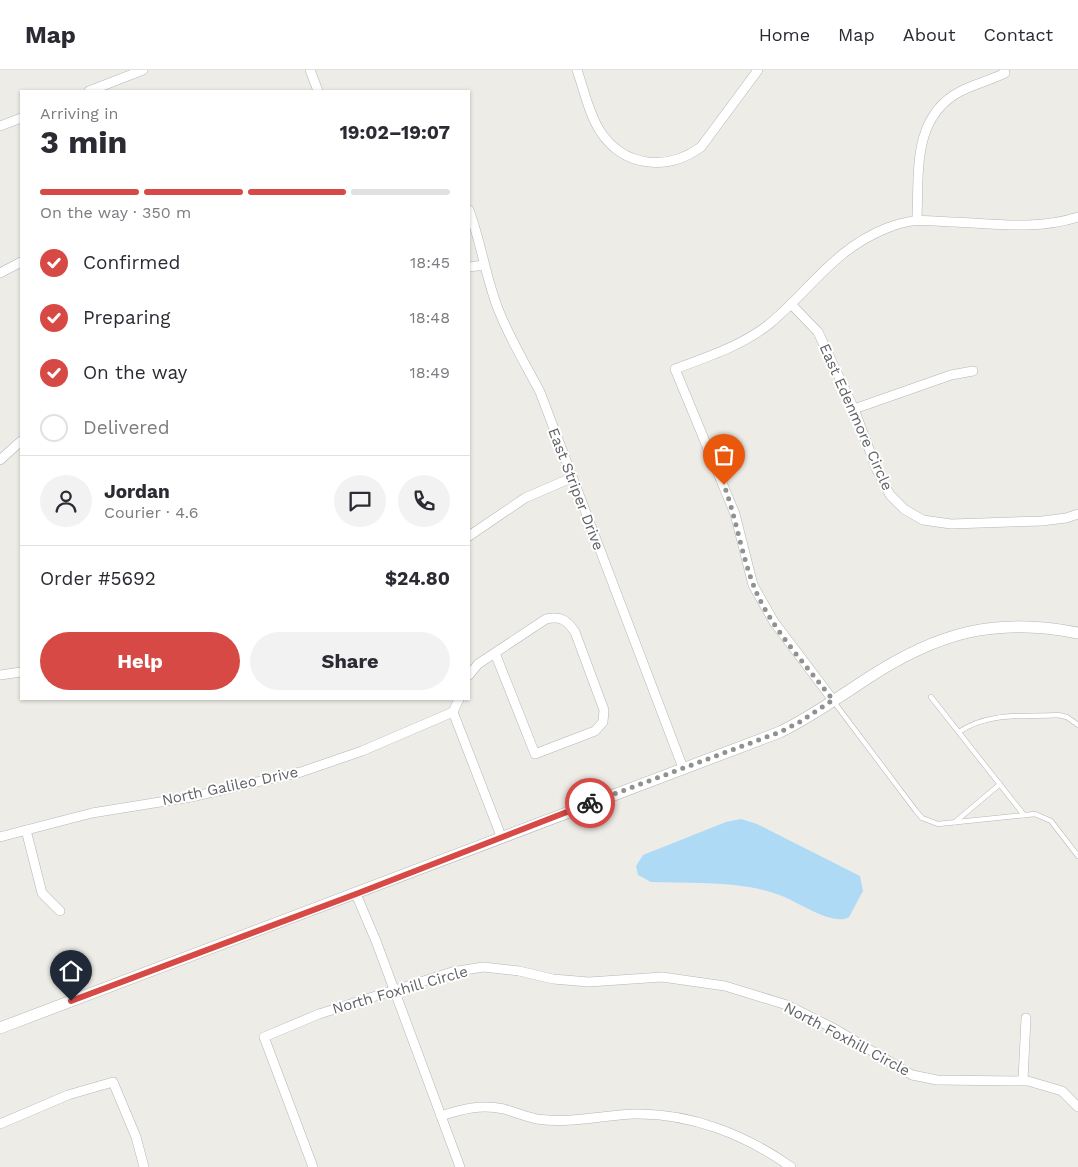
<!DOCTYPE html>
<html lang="en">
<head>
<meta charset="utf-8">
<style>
  :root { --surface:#fff; --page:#f2f2f3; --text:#2b2b33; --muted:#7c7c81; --line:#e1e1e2; --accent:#d74944 }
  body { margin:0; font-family:"Work Sans",sans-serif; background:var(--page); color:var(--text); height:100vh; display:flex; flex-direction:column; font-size:19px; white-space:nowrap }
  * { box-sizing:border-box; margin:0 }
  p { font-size:16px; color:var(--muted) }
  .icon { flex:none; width:28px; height:28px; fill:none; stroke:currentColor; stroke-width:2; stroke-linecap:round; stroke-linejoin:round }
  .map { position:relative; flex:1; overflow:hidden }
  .side { position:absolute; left:20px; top:20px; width:450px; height:610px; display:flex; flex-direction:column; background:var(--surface); border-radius:0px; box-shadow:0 1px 4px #0004 }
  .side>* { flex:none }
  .pin { position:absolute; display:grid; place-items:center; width:42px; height:42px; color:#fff; margin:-51px -21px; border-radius:50% 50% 50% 0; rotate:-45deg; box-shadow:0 0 5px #0007 }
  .pin .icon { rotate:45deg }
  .courier { position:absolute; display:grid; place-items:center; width:50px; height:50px; margin:-25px; border:4px solid #d74944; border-radius:50%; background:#fff; color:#222; box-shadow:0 1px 6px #0007 }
  .headline em { font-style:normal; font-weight:700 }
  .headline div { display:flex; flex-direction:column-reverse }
  .headline { display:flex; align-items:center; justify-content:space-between; height:85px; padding:0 20px }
  h1 { font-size:32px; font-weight:700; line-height:38px }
  .bar { display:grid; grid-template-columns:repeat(4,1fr); gap:8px 5px; align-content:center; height:60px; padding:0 20px }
  .bar i { height:6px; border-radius:4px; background:var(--line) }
  .bar .current { background:var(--accent) }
  .bar p { grid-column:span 4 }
  .line { display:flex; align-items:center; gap:12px; padding:0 20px; border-top:1px solid var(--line) }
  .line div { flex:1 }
  .round { display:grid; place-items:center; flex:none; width:52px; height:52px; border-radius:26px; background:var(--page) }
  ol { padding:0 20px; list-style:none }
  li { display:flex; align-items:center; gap:15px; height:55px }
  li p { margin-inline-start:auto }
  li .icon { padding:5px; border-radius:50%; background:var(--accent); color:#fff; stroke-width:4 }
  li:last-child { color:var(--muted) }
  li i { width:28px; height:28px; border:2px solid var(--line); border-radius:50% }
  .action { display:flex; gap:10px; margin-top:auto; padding:10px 20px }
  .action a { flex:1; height:58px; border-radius:30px; background:var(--accent); color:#fff; font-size:20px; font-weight:700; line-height:58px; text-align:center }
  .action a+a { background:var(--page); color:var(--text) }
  header { display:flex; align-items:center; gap:30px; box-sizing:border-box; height:70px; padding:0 25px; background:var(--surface); border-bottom:1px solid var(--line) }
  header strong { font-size:24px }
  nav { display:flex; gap:28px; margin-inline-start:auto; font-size:18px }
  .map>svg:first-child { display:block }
  .water { fill:#afdaf6 }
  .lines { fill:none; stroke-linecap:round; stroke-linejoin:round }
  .service-casing { stroke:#b3b6b9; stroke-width:5.5 }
  .minor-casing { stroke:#b3b6b9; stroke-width:10 }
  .tertiary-casing { stroke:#b3b6b9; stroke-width:12 }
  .service { stroke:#fff; stroke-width:4.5 }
  .minor { stroke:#fff; stroke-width:9 }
  .tertiary { stroke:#fff; stroke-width:11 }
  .done { stroke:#909292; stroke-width:5; stroke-dasharray:0 9 }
  .route { stroke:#d74944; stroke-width:6 }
  .labels { text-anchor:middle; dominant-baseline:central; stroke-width:4; stroke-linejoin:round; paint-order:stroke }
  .street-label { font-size:15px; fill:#5e6165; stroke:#fff }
</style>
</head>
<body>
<header>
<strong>Map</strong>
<nav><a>Home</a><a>Map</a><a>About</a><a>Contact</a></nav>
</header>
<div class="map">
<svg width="1078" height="1097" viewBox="0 0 1078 1097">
  <rect width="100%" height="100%" fill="#eeece6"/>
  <!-- water -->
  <path class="water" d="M741 749 757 754 860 806 863 821 849 847C834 857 798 832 782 826 742 810 693 814 651 812L638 805 636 796 643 785 726 752Z"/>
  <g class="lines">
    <defs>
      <g id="service">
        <path d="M931 627 1024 745"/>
        <path d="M834 632 916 741 922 748 938 754 1035 744 1051 751 1078 786"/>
        <path d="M959 662C987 642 1024 647 1058 645L1067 647 1078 655"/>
        <path d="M955 752 1000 714"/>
      </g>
      <g id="minor">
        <path d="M310 0 318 21"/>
        <path d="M577 0C584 20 589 44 600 61 624 98 668 101 701 77L758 0"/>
        <path d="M89 21 143 0"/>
        <path d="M0 56 21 48"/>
        <path d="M469 140C481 172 485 204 497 236 508 266 525 293 540 322L683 698"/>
        <path d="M917 149C919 102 912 46 961 21 975 14 991 10 1005 3"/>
        <path d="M469 197 484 195"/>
        <path d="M0 203 21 192"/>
        <path d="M791 234 818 262 854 339 877 400 890 425 904 439 923 450 951 454 1042 451 1066 448 1078 444"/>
        <path d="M854 339 951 305 973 301"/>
        <path d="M0 390 21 371"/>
        <path d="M469 466 525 428 571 408"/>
        <path d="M0 605 21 602"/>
        <path d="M469 605 478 594 546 549C561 546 567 550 575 562L604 640 603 652 595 661 535 684 495 583"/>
        <path d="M833 630 774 552 753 515 735 444 675 299C707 287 741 276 768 255 811 220 832 180 887 158 915 147 926 151 954 152 996 154 1038 160 1078 147"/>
        <path d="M453 642 501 766"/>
        <path d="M453 642 459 629"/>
        <path d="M26 760 42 823 60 841"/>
        <path d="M0 767 92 743 191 727 301 702 362 681 453 642"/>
        <path d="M356 824 376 871 460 1097"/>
        <path d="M1023 1010 1026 948"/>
        <path d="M441 1046C462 1039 481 1034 504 1039 515 1042 526 1047 537 1049 570 1054 602 1045 635 1044 691 1043 746 1065 791 1097"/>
        <path d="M0 1054 68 1025 113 1012 136 1067 144 1097"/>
        <path d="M313 1097 264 967 319 944 452 902 483 897 519 901 553 909 589 912 662 907 725 916 787 935 835 959 912 1005 937 1010 1028 1011 1062 1021 1078 1037"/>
      </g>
      <path id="tertiary" d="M0 958 780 662C811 647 839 627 868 608 937 563 996 546 1078 563"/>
    </defs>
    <!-- service casing -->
    <use href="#service" class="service-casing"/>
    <!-- minor casing -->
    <use href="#minor" class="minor-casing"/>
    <!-- tertiary casing -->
    <use href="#tertiary" class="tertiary-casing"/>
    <!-- service -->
    <use href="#service" class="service"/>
    <!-- minor -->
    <use href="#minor" class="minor"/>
    <!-- tertiary -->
    <use href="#tertiary" class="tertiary"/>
  </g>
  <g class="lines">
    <!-- done -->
    <path class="done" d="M590 733 780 662 798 653 833 630C807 596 768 555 753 514 741 482 736 448 724 415"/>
    <!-- route -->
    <path class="route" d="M71 931 356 824 590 733"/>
  </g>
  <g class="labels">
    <!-- street labels -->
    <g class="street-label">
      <text transform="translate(856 347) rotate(66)">East Edenmore Circle</text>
      <text transform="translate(576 419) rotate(69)">East Striper Drive</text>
      <text transform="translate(230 716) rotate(-12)">North Galileo Drive</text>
      <text transform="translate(400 920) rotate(-16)">North Foxhill Circle</text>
      <text transform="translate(847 969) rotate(28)">North Foxhill Circle</text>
    </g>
  </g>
</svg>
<div class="pin" style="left:724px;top:415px;background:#ea580c"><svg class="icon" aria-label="bag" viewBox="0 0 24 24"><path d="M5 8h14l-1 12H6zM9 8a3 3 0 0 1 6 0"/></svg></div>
<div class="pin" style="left:71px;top:931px;background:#1f2937"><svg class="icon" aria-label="home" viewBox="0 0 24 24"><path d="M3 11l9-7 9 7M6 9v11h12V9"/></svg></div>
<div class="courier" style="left:590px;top:733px"><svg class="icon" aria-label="bike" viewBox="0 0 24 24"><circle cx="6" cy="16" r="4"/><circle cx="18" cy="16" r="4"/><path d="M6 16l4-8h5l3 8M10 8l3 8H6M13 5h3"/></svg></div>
<section class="side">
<div class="headline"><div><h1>3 min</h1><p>Arriving in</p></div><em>19:02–19:07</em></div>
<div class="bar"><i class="current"></i><i class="current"></i><i class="current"></i><i></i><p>On the way · 350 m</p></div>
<ol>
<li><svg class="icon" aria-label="check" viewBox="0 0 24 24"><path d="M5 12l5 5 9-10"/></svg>Confirmed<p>18:45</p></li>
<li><svg class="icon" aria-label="check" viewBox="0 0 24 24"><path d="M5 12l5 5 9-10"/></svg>Preparing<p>18:48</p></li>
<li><svg class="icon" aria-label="check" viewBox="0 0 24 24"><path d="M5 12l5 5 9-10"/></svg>On the way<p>18:49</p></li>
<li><i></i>Delivered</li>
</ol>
<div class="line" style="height:90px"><a class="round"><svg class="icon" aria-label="person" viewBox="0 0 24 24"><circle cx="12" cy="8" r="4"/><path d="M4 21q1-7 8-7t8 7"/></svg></a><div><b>Jordan</b><p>Courier · 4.6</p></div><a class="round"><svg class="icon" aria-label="chat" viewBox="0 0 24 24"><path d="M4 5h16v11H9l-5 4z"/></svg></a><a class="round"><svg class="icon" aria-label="phone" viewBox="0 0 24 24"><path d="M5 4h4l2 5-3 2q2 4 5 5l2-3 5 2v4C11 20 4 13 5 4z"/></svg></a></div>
<div class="line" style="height:65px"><div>Order #5692</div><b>$24.80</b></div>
<div class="action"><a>Help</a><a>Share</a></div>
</section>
</div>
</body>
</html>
